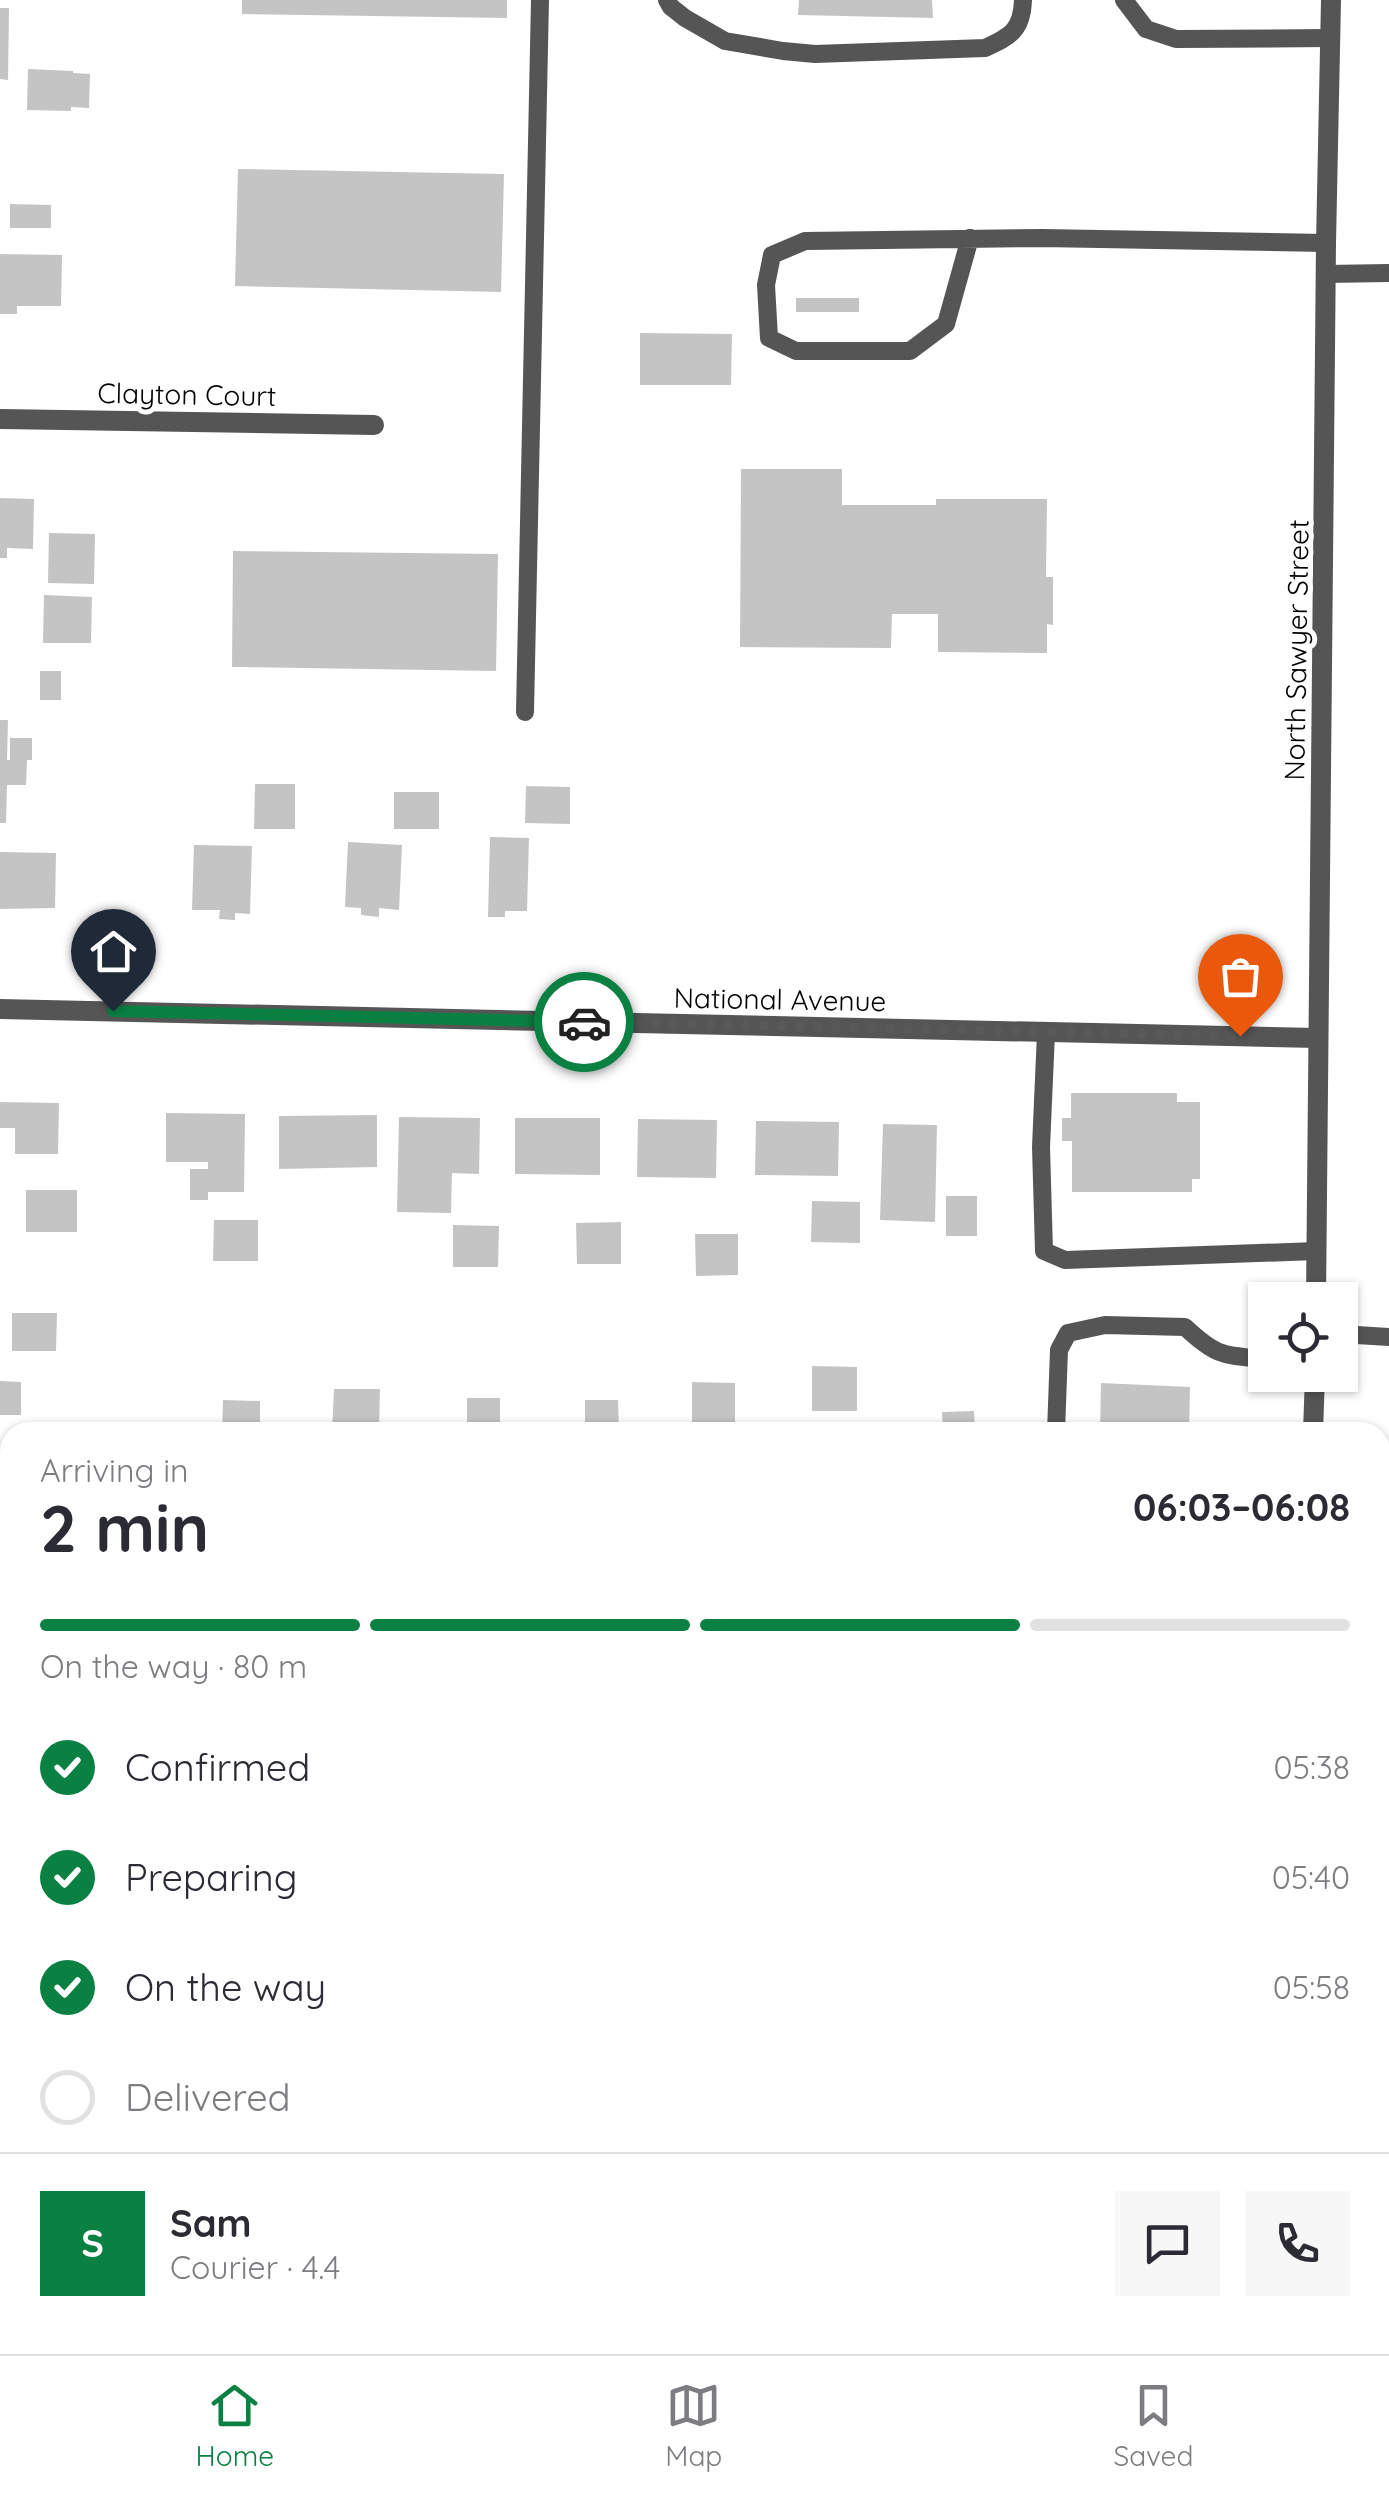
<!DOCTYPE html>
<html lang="en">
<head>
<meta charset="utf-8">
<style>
  :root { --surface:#fff; --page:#f7f7f7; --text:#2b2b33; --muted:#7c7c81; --line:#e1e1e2; --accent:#0b8043 }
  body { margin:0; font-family:Quicksand,sans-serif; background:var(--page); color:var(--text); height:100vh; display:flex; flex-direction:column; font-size:38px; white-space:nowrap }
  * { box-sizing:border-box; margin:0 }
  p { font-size:32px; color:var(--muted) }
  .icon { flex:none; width:55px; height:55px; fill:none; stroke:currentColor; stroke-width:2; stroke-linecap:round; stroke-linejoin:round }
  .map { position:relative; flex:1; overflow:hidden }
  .panel { position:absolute; left:0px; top:1422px; width:1390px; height:932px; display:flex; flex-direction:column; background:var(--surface); border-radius:30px 30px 0 0; box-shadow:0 2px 8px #0004 }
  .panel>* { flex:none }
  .buttons { position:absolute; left:1248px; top:1282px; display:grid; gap:20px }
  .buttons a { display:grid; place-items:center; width:110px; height:110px; border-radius:0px; background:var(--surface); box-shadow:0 2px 8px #0004; font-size:50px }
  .pin { position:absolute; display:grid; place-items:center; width:85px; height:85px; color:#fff; margin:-102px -42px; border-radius:50% 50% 50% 0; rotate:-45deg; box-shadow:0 0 10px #0007 }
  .pin .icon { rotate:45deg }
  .courier { position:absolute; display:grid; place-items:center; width:100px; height:100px; margin:-50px; border:8px solid #0b8043; border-radius:50%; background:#fff; color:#222; box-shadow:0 2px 12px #0007 }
  .head em { font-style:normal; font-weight:800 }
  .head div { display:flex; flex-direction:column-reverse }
  .head { display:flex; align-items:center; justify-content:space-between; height:170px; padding:0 40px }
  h1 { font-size:65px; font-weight:800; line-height:75px }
  .bar { display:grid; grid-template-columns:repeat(4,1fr); gap:15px 10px; align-content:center; height:120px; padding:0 40px }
  .bar i { height:12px; border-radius:8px; background:var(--line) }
  .bar .selected { background:var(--accent) }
  .bar p { grid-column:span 4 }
  .line { display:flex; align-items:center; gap:25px; padding:0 40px; border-top:2px solid var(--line) }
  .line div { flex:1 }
  .round { display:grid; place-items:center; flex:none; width:105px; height:105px; border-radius:0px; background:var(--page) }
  ol { padding:0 40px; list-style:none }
  li { display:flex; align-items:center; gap:30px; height:110px }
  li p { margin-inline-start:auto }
  li .icon { padding:10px; border-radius:50%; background:var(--accent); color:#fff; stroke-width:4 }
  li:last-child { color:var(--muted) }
  li i { width:55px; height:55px; border:5px solid var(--line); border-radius:50% }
  .menu { display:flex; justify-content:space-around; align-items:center; height:140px; border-top:2px solid var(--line); background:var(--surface); font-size:28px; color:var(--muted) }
  .menu a { display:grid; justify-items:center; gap:5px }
  .menu .selected { color:var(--accent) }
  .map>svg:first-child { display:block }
  .building { fill:#c4c4c4 }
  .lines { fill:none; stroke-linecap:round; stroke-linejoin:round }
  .service { stroke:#555; stroke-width:18 }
  .minor { stroke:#555; stroke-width:20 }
  .tertiary { stroke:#555; stroke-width:20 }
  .secondary { stroke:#222; stroke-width:20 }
  .done { stroke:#595959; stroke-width:10; stroke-dasharray:0 18 }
  .route { stroke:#0b8043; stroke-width:12 }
  .labels { text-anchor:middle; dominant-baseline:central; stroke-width:10; stroke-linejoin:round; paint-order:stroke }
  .street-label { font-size:28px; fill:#000; stroke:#fff }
</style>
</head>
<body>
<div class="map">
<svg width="1389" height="2354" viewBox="0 0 1389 2354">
  <rect width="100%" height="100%" fill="#fff"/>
  <!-- building -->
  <g class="building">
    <path d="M242 0H507V18L242 14Z"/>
    <path d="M799 0H932L933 18 798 15Z"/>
    <path d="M0 8H9L8 80 0 79Z"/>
    <path d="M28 69 73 71V73L90 74 89 108 71 107V111L27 110Z"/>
    <path d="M238 169 504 174 501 292 235 286Z"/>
    <path d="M10 204 51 205V228H10Z"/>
    <path d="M0 254 62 255 61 306H17V314H0Z"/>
    <rect x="796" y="298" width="63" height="14"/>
    <path d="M640 333 732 334 731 385H640Z"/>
    <path d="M741 469H842V505H936V499H1047L1046 577H1053V625L1047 624V653L938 652V614H892L891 648 740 647Z"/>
    <path d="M0 498 34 499 33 549 7 548V558H0Z"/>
    <path d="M49 533 95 534 94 584 48 583Z"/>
    <path d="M233 551 498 554 496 671 232 667Z"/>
    <path d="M44 595 92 597 91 643H43Z"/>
    <rect x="40" y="671" width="21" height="29"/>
    <path d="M0 720H8L7 760H10V738H32V760H27L26 785H7L6 823H0Z"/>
    <path d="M255 784H295V829H254Z"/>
    <path d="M526 786 570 787V824L525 823Z"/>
    <rect x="394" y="792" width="45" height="37"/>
    <path d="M490 837 529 838 527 911H505V917H488Z"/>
    <path d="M348 842 402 845 399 910 379 908V917L361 915V908L345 907Z"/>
    <path d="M194 845 252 846 250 914 235 913V920L219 919 220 910H192Z"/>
    <path d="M0 852 56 853 55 908 0 909Z"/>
    <path d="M1071 1093H1177V1102H1200V1179H1192V1192H1072V1141H1062V1118H1071Z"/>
    <path d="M0 1102 59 1103 58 1154H15V1128H0Z"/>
    <path d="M166 1113 245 1114 244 1192H208V1200H190V1169H208V1162H166Z"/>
    <path d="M377 1115V1167L279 1169V1116Z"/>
    <path d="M399 1117 480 1118 479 1174 452 1173 451 1213 397 1212Z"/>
    <path d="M515 1118H600V1175L515 1174Z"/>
    <path d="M638 1119 717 1120 716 1178 637 1177Z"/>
    <path d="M756 1121 839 1122 838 1176 755 1175Z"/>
    <path d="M883 1124 937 1125 935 1222 880 1220Z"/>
    <rect x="26" y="1190" width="51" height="42"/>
    <rect x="946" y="1196" width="31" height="40"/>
    <path d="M812 1201 860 1202V1243L811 1242Z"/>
    <path d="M214 1220H258V1261H213Z"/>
    <path d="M621 1222V1264H577L576 1223Z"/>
    <path d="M453 1225 499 1226 498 1267H453Z"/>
    <path d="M695 1234H738V1275L696 1276Z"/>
    <path d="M12 1313H57L56 1351H12Z"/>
    <path d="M812 1366 857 1367V1411H812Z"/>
    <path d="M0 1381 21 1382V1415H0Z"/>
    <path d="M692 1382 735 1383V1427L692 1426Z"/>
    <path d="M1101 1383 1190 1387 1189 1432H1100Z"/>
    <path d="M334 1389H380L379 1432 332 1431Z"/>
    <rect x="467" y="1398" width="33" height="34"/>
    <path d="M223 1400 260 1401V1432H222Z"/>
    <path d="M585 1400H618L619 1432H585Z"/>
    <path d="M974 1411 975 1432H943L942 1412Z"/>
    <rect x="0" y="1472" width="10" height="51"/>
    <path d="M4 1743H10V1788H3Z"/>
    <rect x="0" y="1827" width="10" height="43"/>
  </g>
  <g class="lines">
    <!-- service -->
    <g class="service">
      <path d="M667 0 671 7 685 18 725 41 783 51 815 54 985 48C1011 36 1022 30 1023 0"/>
      <path d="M1124 0 1146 29 1176 39 1331 38"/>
      <path d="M970 238 946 324 910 351H796L769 338 766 285 772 255 805 241 1042 238 1326 243"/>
      <path d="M1326 274 1389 273"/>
      <path d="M525 712 540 0"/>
      <path d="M1046 1033 1041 1147 1044 1251 1065 1260 1316 1251"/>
      <path d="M1340 1334 1389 1337"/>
      <path d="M1056 1432 1059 1350 1068 1333 1105 1325 1185 1327C1217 1357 1223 1355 1265 1359"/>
    </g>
    <!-- minor -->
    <g class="minor">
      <path d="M0 419 374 425"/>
      <path d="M0 1009 1318 1038"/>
      <path d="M0 1604 10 1605"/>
      <path d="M69 2354V2345"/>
      <path d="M698 2354V2345"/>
      <path d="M1298 2354V2345"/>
    </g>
    <!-- tertiary -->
    <g class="tertiary">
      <path d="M1316 1300 1326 243 1331 0"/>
      <path d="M1313 1432 1315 1375"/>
    </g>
    <!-- secondary -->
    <g class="secondary">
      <path d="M0 2261H10"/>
      <path d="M1380 2289H1389"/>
    </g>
  </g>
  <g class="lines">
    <!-- done -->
    <path class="done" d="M584 1022 1240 1036"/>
    <!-- route -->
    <path class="route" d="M113 1011 584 1022"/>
  </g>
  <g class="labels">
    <!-- street labels -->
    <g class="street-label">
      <text transform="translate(187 394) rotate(1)">Clayton Court</text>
      <text transform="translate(1296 650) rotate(-89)">North Sawyer Street</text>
      <text transform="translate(780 999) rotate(1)">National Avenue</text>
    </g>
  </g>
</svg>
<div class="buttons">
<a><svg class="icon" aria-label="locate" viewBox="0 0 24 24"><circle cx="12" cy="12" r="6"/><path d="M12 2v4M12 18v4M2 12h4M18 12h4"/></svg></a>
</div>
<div class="pin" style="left:1240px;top:1036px;background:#ea580c"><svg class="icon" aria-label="bag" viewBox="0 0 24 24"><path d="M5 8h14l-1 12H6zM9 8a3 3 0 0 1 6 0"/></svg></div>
<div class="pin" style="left:113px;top:1011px;background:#1f2937"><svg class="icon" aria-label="home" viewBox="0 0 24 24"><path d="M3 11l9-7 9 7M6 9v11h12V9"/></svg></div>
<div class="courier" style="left:584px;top:1022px"><svg class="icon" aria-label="car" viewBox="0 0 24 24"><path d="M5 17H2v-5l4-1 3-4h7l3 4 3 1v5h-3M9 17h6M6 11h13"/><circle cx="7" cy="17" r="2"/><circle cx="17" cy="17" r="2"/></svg></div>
<section class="panel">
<div class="head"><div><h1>2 min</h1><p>Arriving in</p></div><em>06:03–06:08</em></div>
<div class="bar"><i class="selected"></i><i class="selected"></i><i class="selected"></i><i></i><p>On the way · 80 m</p></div>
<ol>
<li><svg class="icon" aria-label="check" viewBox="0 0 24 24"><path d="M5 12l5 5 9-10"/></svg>Confirmed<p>05:38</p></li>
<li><svg class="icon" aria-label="check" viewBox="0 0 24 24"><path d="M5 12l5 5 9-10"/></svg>Preparing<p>05:40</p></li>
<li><svg class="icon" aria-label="check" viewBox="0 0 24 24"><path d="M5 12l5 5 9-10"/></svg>On the way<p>05:58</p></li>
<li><i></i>Delivered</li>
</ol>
<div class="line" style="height:180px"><b class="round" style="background:var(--accent);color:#fff">S</b><div><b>Sam</b><p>Courier · 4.4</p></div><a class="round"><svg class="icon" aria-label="chat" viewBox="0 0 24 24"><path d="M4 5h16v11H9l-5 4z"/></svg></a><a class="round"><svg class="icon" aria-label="phone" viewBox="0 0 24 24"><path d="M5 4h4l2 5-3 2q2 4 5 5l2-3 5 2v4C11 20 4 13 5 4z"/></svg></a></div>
</section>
</div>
<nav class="menu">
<a class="selected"><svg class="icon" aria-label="home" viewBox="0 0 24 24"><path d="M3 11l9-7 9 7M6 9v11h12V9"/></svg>Home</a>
<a><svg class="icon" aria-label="map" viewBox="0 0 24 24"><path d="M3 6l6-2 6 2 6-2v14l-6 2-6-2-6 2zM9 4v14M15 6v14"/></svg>Map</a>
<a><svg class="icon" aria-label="saved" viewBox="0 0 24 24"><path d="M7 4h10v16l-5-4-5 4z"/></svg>Saved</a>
</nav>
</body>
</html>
